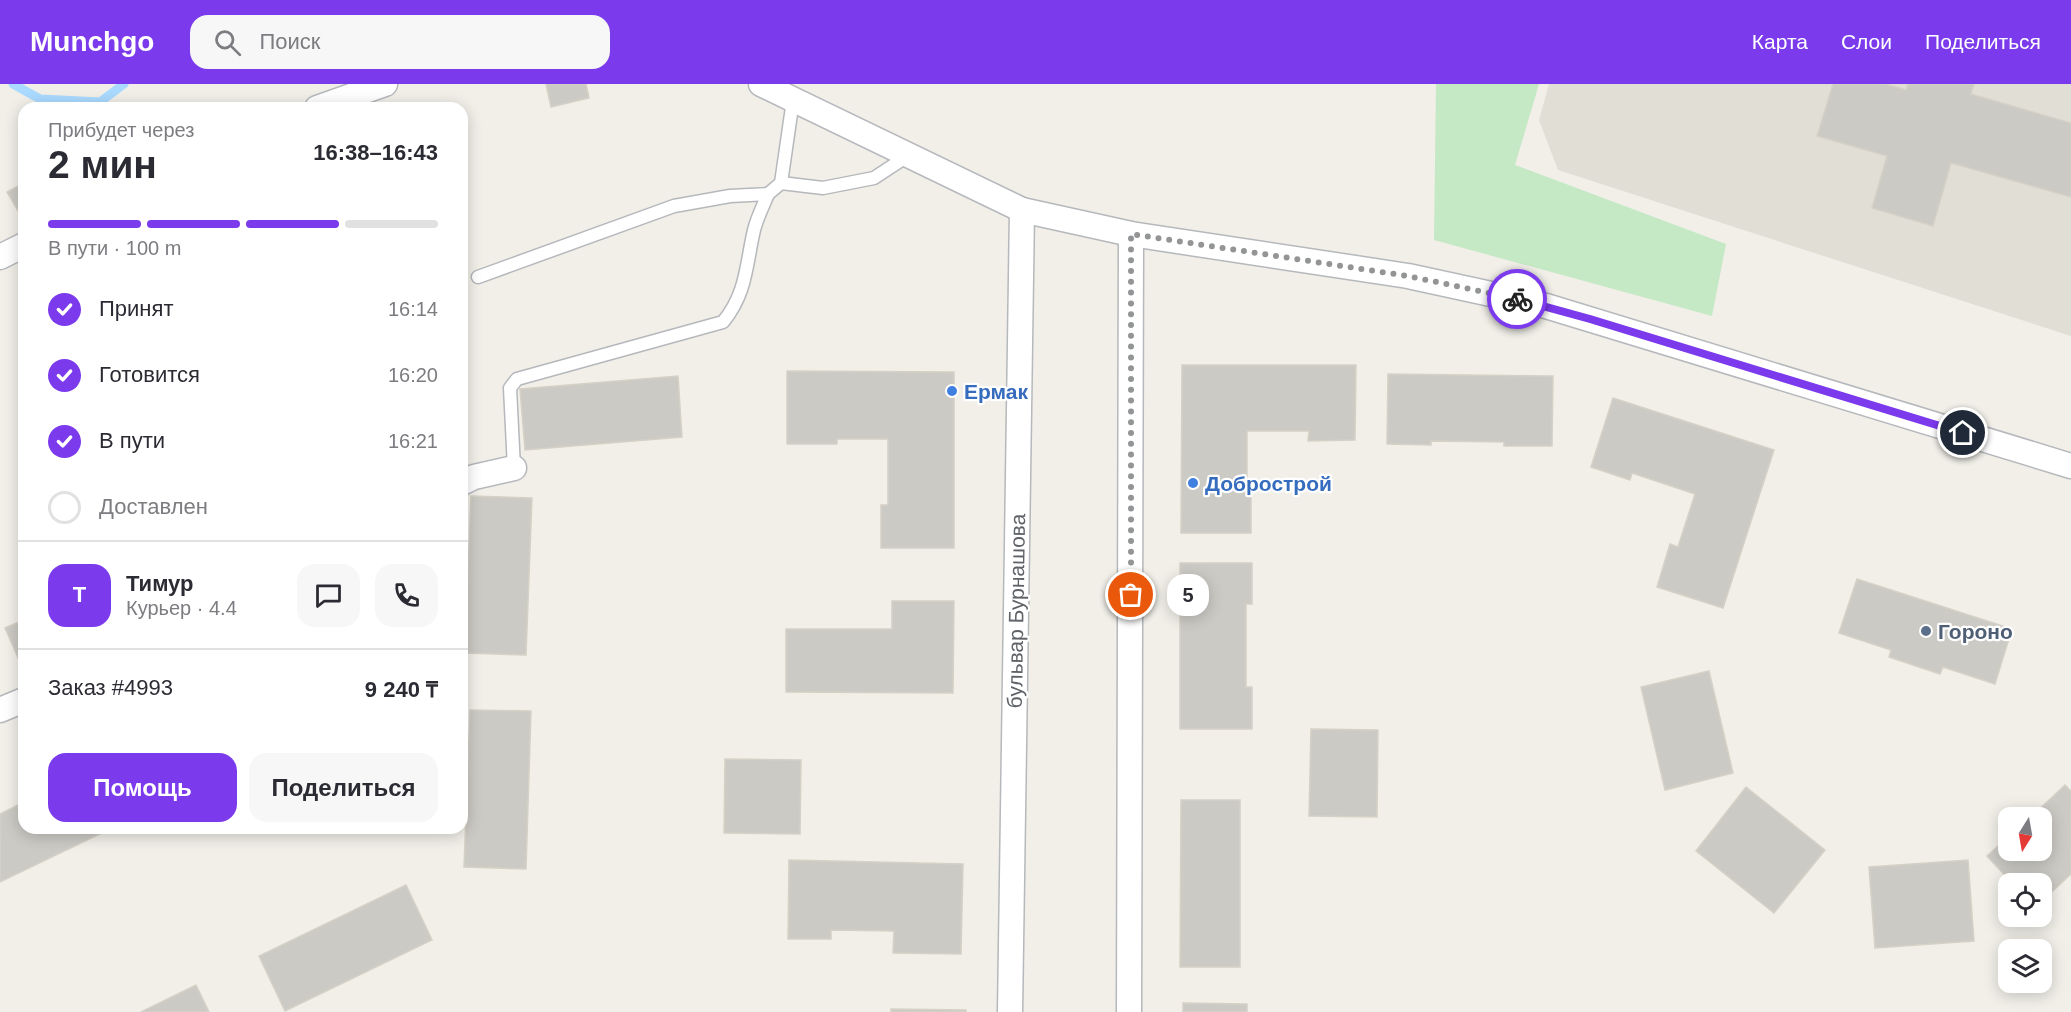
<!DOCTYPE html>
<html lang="ru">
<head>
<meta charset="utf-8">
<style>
  :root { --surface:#fff; --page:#f7f7f7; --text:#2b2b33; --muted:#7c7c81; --line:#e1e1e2; --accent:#7c3aed }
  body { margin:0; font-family:Helvetica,sans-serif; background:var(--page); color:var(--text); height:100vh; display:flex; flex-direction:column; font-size:22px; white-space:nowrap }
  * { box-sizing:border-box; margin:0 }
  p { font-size:20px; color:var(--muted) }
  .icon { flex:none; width:33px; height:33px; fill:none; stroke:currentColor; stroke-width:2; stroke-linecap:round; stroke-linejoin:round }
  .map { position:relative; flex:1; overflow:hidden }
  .side { position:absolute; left:18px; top:18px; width:450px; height:732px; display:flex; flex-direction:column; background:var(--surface); border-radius:18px; box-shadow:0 3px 15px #0003 }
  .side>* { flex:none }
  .needle { width:39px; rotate:191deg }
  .buttons { position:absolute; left:1998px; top:723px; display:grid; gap:12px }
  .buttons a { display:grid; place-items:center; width:54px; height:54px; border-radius:12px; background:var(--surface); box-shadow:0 3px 15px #0003; font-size:30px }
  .pin { position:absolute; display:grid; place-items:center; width:51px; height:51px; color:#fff; margin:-26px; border:3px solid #fff; border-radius:50%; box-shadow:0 2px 6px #0007 }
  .courier { position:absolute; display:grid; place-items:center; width:60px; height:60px; margin:-30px; border:4px solid #7c3aed; border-radius:50%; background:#fff; color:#222; box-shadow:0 2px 8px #0007 }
  .bubble { position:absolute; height:42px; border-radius:18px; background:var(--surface); box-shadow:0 3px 15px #0003; font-size:20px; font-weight:700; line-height:42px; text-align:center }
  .headline em { font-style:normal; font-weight:700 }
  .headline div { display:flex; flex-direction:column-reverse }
  .headline { display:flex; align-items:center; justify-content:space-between; height:102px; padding:0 30px }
  h1 { font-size:39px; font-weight:700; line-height:45px }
  .bar { display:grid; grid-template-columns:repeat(4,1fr); gap:9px 6px; align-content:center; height:72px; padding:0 30px }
  .bar i { height:8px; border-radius:4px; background:var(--line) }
  .bar .selected { background:var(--accent) }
  .bar p { grid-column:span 4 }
  .line { display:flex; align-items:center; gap:15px; padding:0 30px; border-top:2px solid var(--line) }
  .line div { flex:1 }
  .round { display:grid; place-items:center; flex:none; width:63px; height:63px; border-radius:18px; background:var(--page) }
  ol { padding:0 30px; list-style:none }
  li { display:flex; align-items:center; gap:18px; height:66px }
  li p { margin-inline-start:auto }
  li .icon { padding:6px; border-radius:50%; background:var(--accent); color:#fff; stroke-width:4 }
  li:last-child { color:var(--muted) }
  li i { width:33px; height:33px; border:3px solid var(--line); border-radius:50% }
  .button { display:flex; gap:12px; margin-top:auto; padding:12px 30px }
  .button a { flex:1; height:69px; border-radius:18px; background:var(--accent); color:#fff; font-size:24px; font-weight:700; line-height:69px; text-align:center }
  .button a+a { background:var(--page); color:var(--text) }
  header { display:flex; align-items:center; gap:36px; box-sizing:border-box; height:84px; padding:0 30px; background:var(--accent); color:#fff }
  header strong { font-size:28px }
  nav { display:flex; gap:33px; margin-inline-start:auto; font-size:21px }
  .search { width:420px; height:54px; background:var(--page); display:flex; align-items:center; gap:15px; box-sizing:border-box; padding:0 21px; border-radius:18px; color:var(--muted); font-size:22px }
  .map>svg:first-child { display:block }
  .education { fill:#e1ded6 }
  .green { fill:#c5e8c5 }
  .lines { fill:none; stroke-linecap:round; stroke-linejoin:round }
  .stream { stroke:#aadaff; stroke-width:9 }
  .building { fill:#cccac5; stroke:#d6d1c6; stroke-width:1.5 }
  .service-casing { stroke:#b5b8bc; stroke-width:15 }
  .minor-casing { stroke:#b5b8bc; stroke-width:27 }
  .service { stroke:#fff; stroke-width:12 }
  .minor { stroke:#fff; stroke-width:24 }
  .done { stroke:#929495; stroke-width:6; stroke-dasharray:0 10.8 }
  .route { stroke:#7c3aed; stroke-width:8 }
  .shop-dot { fill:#3f7fe0; stroke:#fff; stroke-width:2 }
  .service-dot { fill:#5c6f8a; stroke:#fff; stroke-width:2 }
  .labels { text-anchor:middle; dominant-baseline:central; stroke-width:4.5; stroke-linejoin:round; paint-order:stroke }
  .shop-label { font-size:21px; font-weight:bold; fill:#366cbe; stroke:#fff; text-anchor:start }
  .street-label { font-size:21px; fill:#5f6368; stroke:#fff }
  .service-label { font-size:21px; font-weight:bold; fill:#4e5e75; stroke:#fff; text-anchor:start }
</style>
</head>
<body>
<header>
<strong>Munchgo</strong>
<div class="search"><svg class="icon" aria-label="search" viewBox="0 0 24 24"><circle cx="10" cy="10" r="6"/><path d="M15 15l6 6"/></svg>Поиск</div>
<nav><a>Карта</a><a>Слои</a><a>Поделиться</a></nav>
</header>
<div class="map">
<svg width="2071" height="928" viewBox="0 0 2071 928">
  <rect width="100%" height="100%" fill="#f1efe8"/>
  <!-- education -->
  <path class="education" d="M1549 0H2071V252L1558 86 1539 36Z"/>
  <!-- green -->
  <path class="green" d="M1436 0H1539L1515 81 1726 160 1712 232 1434 156Z"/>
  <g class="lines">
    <!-- stream -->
    <path class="stream" d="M13 0 40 15 100 18 124 0"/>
  </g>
  <!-- building -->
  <g class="building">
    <path d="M546 0H586L589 14 551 23Z"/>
    <path d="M1833 0H1886L1906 6 1908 0H1974L1971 10 2071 39V113L1951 79 1933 142 1872 124 1887 72 1817 52Z"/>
    <path d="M24 99V134L23 135 7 108Z"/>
    <path d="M1182 281H1356L1355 356 1308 357 1309 347H1247V406H1251V449H1181Z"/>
    <path d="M787 287 954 288V464H881V421H888V355H837V360H787Z"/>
    <path d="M1388 290 1553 292 1552 362H1504V358L1431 357V361L1387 360Z"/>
    <path d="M678 292 682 353 525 366 520 305Z"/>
    <path d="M1613 314 1774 366 1723 524 1657 503 1670 460 1678 463 1695 410 1632 389 1630 396 1591 383Z"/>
    <path d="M471 412 532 414 526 571 465 569Z"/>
    <path d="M1180 479H1252V520H1246V603H1252V645H1180Z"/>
    <path d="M1857 495 2012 545 1995 600 1943 583 1940 590 1889 573 1891 566 1839 549Z"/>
    <path d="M892 517H954L953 609 786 608V545H892Z"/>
    <path d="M24 536V577L20 578 5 544Z"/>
    <path d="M1709 587 1733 689 1665 706 1641 603Z"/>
    <path d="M470 626 531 627 526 785 464 783Z"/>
    <path d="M1311 645 1378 646 1377 733 1309 732Z"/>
    <path d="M725 675 801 676 800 750 724 749Z"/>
    <path d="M2065 701 2071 707V790L2042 817V800H2013L1987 772 2008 753V766H2042V734H2030Z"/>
    <path d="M1746 703 1825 766 1774 829 1696 767Z"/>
    <path d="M1181 716H1240V883H1180Z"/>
    <path d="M24 718V744H112L0 798V730Z"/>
    <path d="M789 776 963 780 961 870 893 869 894 847 831 846V855H788Z"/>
    <path d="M1968 776 1974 857 1875 864 1869 783Z"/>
    <path d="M406 801 432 856 285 927 259 872Z"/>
    <path d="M196 901 209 928H141Z"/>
    <path d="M1183 919 1247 920V928H1183Z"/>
    <path d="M891 925 966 926V928H891Z"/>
  </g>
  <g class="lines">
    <defs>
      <g id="service">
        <path d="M781 99 793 16"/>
        <path d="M478 193 674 122 730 112 768 110 781 99 823 104 874 94 909 71"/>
        <path d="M514 384 510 304 517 295 723 238C747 209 746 180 754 146 757 134 763 122 768 110"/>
      </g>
      <g id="minor">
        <path d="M761 0 1022 126 1131 150 1408 192 1546 222 2071 382"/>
        <path d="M317 24 385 0"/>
        <path d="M0 173 24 161"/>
        <path d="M462 399 474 393 514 384"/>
        <path d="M0 626 24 616"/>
        <path d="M1010 928 1022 126"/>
        <path d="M1129 928 1131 150"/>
      </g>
    </defs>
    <!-- service casing -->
    <use href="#service" class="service-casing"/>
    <!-- minor casing -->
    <use href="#minor" class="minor-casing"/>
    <!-- service -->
    <use href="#service" class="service"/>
    <!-- minor -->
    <use href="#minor" class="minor"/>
  </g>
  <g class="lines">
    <!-- done -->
    <path class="done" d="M1131 511V150L1408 192 1517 215"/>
    <!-- route -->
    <path class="route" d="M1517 215 1590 235 1963 349"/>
  </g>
  <!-- markers -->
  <g class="shop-dot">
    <circle cx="952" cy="307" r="6"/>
    <circle cx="1193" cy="399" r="6"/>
  </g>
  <circle class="service-dot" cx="1926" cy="547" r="6"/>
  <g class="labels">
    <!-- shop labels -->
    <g class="shop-label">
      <text x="964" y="307">Ермак</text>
      <text x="1205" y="399">Добрострой</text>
    </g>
    <!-- street labels -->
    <g class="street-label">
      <text transform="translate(1016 527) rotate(-89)">бульвар Бурнашова</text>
    </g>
    <!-- service labels -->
    <g class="service-label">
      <text x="1938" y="547">Гороно</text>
    </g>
  </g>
</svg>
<div class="buttons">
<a><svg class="needle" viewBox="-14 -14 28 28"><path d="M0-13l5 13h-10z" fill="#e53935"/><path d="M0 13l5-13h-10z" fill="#7c7c81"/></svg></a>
<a><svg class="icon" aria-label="locate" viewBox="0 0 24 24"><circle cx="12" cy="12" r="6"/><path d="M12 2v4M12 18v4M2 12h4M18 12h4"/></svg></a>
<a><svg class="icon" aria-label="layers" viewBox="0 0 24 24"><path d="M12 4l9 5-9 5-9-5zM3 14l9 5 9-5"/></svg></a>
</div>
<div class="pin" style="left:1131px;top:511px;background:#ea580c"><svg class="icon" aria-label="bag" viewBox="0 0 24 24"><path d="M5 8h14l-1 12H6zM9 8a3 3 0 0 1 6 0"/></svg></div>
<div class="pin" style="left:1963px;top:349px;background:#1f2937"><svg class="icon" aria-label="home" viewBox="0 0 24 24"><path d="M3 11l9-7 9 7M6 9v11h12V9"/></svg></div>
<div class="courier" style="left:1517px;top:215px"><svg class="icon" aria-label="bike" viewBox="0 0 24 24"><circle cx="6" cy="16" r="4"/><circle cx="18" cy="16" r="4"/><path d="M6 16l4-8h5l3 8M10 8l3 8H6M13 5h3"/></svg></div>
<div class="bubble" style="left:1167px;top:490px;width:42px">5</div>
<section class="side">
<div class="headline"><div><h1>2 мин</h1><p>Прибудет через</p></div><em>16:38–16:43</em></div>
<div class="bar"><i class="selected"></i><i class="selected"></i><i class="selected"></i><i></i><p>В пути · 100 m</p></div>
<ol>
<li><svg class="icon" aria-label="check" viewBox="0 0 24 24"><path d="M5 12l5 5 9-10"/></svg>Принят<p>16:14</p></li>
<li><svg class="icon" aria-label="check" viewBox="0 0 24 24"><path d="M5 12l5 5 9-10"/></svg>Готовится<p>16:20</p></li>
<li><svg class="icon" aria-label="check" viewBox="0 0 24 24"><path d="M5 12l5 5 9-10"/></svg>В пути<p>16:21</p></li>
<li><i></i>Доставлен</li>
</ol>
<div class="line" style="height:108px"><b class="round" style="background:var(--accent);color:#fff">Т</b><div><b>Тимур</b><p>Курьер · 4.4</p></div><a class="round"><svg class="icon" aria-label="chat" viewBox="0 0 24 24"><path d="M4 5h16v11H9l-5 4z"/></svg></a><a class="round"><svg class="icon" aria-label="phone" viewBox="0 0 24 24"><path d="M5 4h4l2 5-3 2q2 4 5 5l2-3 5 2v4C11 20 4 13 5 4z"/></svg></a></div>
<div class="line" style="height:78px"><div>Заказ #4993</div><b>9 240 ₸</b></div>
<div class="button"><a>Помощь</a><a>Поделиться</a></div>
</section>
</div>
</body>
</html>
